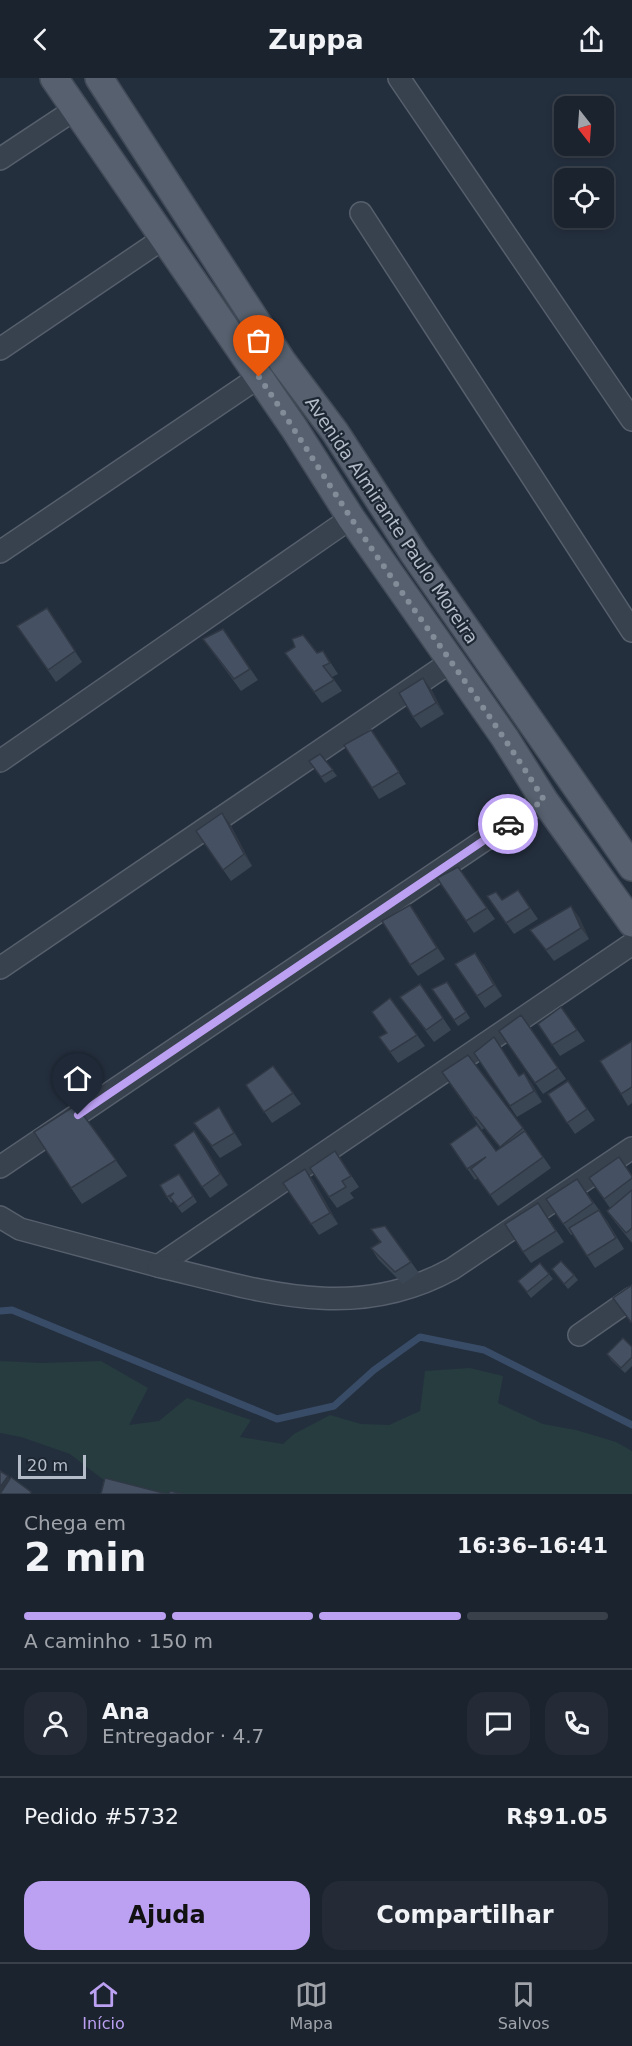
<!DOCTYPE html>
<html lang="pt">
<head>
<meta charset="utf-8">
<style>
  :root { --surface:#1b232e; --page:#242b36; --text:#f1f3f6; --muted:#a0a4aa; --line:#39404a; --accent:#bca0f2 }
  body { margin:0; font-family:"DejaVu Sans",sans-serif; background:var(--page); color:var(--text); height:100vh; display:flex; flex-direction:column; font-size:22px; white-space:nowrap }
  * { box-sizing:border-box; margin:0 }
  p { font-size:20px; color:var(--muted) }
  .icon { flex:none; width:33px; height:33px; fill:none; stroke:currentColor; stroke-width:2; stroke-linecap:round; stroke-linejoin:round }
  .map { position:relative; height:1416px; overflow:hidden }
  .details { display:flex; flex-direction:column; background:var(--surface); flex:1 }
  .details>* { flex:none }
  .needle { width:39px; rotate:163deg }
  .tools { position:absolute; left:554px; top:18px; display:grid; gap:12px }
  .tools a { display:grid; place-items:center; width:60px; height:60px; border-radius:12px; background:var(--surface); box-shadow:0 3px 9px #0003,0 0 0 2px var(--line); font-size:30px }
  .scale { position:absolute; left:18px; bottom:15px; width:68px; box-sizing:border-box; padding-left:6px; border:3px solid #b4bcc9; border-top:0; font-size:16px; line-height:21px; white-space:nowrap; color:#b4bcc9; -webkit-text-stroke:4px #1d2633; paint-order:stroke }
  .pin { position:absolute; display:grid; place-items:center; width:51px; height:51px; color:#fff; margin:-62px -26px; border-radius:50% 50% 50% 0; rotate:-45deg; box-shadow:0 0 6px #0007 }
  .pin .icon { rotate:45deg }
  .courier { position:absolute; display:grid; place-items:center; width:60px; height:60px; margin:-30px; border:4px solid #bca0f2; border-radius:50%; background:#fff; color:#222; box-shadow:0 2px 8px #0007 }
  .headline em { font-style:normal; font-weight:700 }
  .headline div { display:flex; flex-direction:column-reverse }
  .headline { display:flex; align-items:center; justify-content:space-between; height:102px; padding:0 24px }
  h1 { font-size:39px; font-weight:700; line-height:45px }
  .bar { display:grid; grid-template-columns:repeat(4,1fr); gap:9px 6px; align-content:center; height:72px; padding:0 24px }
  .bar i { height:8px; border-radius:4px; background:var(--line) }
  .bar .active { background:var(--accent) }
  .bar p { grid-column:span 4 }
  .line { display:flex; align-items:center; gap:15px; padding:0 24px; border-top:2px solid var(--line) }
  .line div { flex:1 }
  .round { display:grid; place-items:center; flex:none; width:63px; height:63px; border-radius:18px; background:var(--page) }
  .button { display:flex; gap:12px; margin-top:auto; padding:12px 24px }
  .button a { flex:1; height:69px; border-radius:18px; background:var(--accent); color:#111; font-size:24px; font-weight:700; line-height:69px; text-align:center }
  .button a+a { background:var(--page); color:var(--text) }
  header { display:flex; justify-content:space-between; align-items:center; height:78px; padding:0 24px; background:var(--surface); font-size:27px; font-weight:700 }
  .tabs { display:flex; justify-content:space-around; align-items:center; height:84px; border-top:2px solid var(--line); background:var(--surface); font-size:16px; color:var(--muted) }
  .tabs a { display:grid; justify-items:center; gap:3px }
  .tabs .active { color:var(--accent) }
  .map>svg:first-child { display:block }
  .green { fill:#263c3f }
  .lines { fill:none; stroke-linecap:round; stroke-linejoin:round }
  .stream { stroke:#394c67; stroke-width:7 }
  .minor-casing { stroke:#565f6c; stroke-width:24 }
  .major-casing { stroke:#414a57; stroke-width:30 }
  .minor { stroke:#38414e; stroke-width:21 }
  .major { stroke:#56606e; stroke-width:27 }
  .wall { fill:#3b4654 }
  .shaded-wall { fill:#303945 }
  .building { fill:#455162; stroke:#303945; stroke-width:1.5 }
  .done { stroke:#828b98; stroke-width:6; stroke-dasharray:0 10.8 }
  .route { stroke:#bca0f2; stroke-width:8 }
  .labels { text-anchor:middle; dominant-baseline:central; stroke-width:4.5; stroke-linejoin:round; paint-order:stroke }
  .street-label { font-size:18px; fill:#b4bcc9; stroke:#1d2633 }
</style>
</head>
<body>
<header><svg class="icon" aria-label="back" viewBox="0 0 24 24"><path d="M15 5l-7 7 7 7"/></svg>Zuppa<svg class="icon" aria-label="share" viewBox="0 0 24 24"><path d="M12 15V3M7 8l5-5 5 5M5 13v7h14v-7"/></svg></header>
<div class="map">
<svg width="632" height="1416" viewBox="0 0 632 1416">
  <rect width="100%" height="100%" fill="#242f3e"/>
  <!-- green -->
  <path class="green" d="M0 1283 42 1285 101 1283 148 1310 129 1347 159 1343 187 1320 251 1342 240 1359 283 1366 294 1356 330 1337 361 1346 389 1347 420 1333 425 1293 470 1290 503 1298 498 1325 543 1346 576 1352 616 1364 632 1373V1416H161L105 1403 70 1376 21 1359 0 1355Z"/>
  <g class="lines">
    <!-- stream -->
    <path class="stream" d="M0 1233 12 1232 277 1341 334 1328 374 1292 420 1259 484 1272 632 1347"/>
    <defs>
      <g id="minor">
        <path d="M399 0 632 342"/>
        <path d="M0 81 74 32"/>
        <path d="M361 135 632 553"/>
        <path d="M0 271 164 160"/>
        <path d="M0 474 259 299"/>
        <path d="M0 683 351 440"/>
        <path d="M0 890 452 583"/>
        <path d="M0 1089 544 722"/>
        <path d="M0 1139 20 1151 158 1188 632 866"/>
        <path d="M158 1188C260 1212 352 1246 452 1191L632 1070"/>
        <path d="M579 1257 632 1220"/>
      </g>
      <g id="major">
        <path d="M54 0 294 350 351 440 505 660 544 722 632 845"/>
        <path d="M99 0 282 283 335 354 414 476 632 789"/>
      </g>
    </defs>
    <!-- minor casing -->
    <use href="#minor" class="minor-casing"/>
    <!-- major casing -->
    <use href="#major" class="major-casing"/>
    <!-- minor -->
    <use href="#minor" class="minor"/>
    <!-- major -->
    <use href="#major" class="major"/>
  </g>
  <!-- wall -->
  <g class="wall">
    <path d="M47 530 82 584 56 604 17 548Z"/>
    <path d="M223 551 258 602 241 613 211 572Z"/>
    <path d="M323 573 338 596 332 599 342 613 322 625 285 575H317Z"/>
    <path d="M431 611 444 636 421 650 413 639Z"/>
    <path d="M371 652 406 706 379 721 372 710Z"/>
    <path d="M320 676 337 698 325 705 309 683Z"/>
    <path d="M230 746 252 788 231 803 196 753Z"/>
    <path d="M458 789 495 841 474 855 437 800Z"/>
    <path d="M518 812 538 841 514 856 487 818 502 822Z"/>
    <path d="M410 827 445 881 418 898 410 887Z"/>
    <path d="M579 839 589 861 554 883 530 852Z"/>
    <path d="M455 886H483L502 918 485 930Z"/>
    <path d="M447 904 470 940 458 948 432 911Z"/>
    <path d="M420 906 451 952 434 964 400 919Z"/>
    <path d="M561 929 585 963 560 978 538 946Z"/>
    <path d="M521 937 566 1001 543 1016 499 953Z"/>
    <path d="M417 957 425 968 398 985 379 959Z"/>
    <path d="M632 963V1025L628 1028 621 1016Z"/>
    <path d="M474 975 520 997 524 995 532 1006 542 1024 517 1039Z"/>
    <path d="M273 988 301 1026 272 1045 246 1007Z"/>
    <path d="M442 994 523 1050 551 1090 498 1128 478 1100 475 1102 450 1066 496 1073 500 1070 484 1050 482 1052Z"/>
    <path d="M568 1003 595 1042 575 1056 548 1016Z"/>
    <path d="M76 1027 127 1098 82 1126 71 1110Z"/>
    <path d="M226 1040 242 1067 220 1080 194 1045Z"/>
    <path d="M194 1053 228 1107 210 1120 174 1067Z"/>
    <path d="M335 1073 359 1109 350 1115 354 1120 337 1130 329 1119Z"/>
    <path d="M305 1091 313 1102 338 1146 319 1157 283 1105Z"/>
    <path d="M179 1096 197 1124 182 1135 173 1123 171 1125 167 1119Z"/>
    <path d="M632 1098V1165L615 1144 607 1133 610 1130 589 1100Z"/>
    <path d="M577 1101 607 1143 624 1171 595 1190 573 1156 571 1157 546 1121Z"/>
    <path d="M538 1125 564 1164 531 1185 523 1174Z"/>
    <path d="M385 1148 419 1195 403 1206 378 1181 371 1170 380 1164 371 1151Z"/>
    <path d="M552 1191 574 1197 578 1202 568 1211Z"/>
    <path d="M549 1196 553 1201 531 1220 518 1203Z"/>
    <path d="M632 1269V1288L625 1295 611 1282 607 1276Z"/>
  </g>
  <!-- shaded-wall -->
  <g class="shaded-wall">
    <path d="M423 600 431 611 444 636 436 625Z"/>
    <path d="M222 735 230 746 252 788 244 776Z"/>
    <path d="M410 827 418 838 445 881 437 870Z"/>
    <path d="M571 828 579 839 589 861 581 850Z"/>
    <path d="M475 875 483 886 502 918 494 907Z"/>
    <path d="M524 995 532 1006 542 1024 534 1013Z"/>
    <path d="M219 1029 226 1040 242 1067 234 1055Z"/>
    <path d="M194 1053 202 1064 228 1107 220 1096Z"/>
    <path d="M305 1091 313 1102 338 1146 330 1135Z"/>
    <path d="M8 1398 16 1410 0 1416V1409Z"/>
  </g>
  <!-- building -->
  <g class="building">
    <path d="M47 530 75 573 48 592 17 548Z"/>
    <path d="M223 551 250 591 234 601 203 561Z"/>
    <path d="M303 557 317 575 323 573 330 585 323 588 334 602 314 614 285 575 295 569 292 561Z"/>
    <path d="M423 600 436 625 413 639 399 615Z"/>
    <path d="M371 652 399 694 372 710 344 667Z"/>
    <path d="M320 676 333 692 321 699 309 683Z"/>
    <path d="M222 735 244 776 223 792 196 753Z"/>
    <path d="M458 789 487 830 466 843 437 800Z"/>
    <path d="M518 812 530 830 506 845 487 818 496 814 502 822Z"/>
    <path d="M410 827 437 870 410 887 382 843Z"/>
    <path d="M571 828 581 850 546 872 530 852Z"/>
    <path d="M475 875 494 907 477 918 455 886Z"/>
    <path d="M447 904 466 934 454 942 432 911Z"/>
    <path d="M420 906 443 940 426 952 400 919Z"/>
    <path d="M390 920 417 957 390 974 379 959 387 955 372 934Z"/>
    <path d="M561 929 577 952 552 967 538 946Z"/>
    <path d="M521 937 558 990 535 1005 499 953Z"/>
    <path d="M494 959 519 998 524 995 534 1013 510 1028 474 975Z"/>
    <path d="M632 963V1009L621 1016 600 983Z"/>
    <path d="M468 977 523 1050 500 1069 476 1039 475 1040 442 994Z"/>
    <path d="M273 988 293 1015 264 1034 246 1007Z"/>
    <path d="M568 1003 587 1031 567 1045 548 1016Z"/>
    <path d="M76 1027 116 1082 71 1110 34 1054Z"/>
    <path d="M219 1029 234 1055 212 1068 194 1045Z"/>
    <path d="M477 1047 496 1073 525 1053 543 1079 490 1117 471 1091 486 1079 467 1091 450 1066Z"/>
    <path d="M194 1053 220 1096 202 1109 174 1067Z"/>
    <path d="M335 1073 351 1098 342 1103 346 1109 329 1119 310 1090Z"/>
    <path d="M619 1079 632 1098V1100L604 1121 589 1100Z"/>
    <path d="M305 1091 330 1135 311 1146 283 1105Z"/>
    <path d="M179 1096 193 1118 178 1129 170 1119 174 1115 167 1119 160 1107Z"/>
    <path d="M577 1101 593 1125 563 1146 546 1121Z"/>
    <path d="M632 1112V1150L626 1155 607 1133Z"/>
    <path d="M538 1125 556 1153 523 1174 505 1146Z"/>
    <path d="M599 1132 616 1160 587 1178 569 1150Z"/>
    <path d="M385 1148 411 1184 395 1194 371 1170 381 1164 371 1151Z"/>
    <path d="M561 1183 574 1197 564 1206 552 1191Z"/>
    <path d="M540 1185 549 1196 527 1214 518 1203Z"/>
    <path d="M632 1207V1243L631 1244 613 1220Z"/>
    <path d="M623 1260 632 1269V1279L621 1290 607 1276Z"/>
    <path d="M0 1393 8 1398 0 1409Z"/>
    <path d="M11 1399 31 1414 30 1416H0Z"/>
    <path d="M105 1400 167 1416H101Z"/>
    <path d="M170 1413 183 1416H169Z"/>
  </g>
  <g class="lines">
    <!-- done -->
    <path class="done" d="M259 299C291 345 320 393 351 440 414 535 484 625 544 722L508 746"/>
    <!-- route -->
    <path class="route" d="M78 1037 508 746"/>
  </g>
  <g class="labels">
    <!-- street labels -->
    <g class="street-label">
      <text transform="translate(392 442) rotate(56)">Avenida Almirante Paulo Moreira</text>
    </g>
  </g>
</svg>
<div class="tools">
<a><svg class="needle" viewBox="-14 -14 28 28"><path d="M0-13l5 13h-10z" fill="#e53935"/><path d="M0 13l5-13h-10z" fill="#a0a4aa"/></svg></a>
<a><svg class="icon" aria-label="locate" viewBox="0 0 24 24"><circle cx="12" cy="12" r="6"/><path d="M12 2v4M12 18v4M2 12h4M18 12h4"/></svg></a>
</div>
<div class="scale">20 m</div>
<div class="pin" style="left:259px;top:299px;background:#ea580c"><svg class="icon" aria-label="bag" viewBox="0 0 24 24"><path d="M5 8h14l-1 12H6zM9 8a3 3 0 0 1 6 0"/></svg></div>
<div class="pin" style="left:78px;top:1037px;background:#1f2937"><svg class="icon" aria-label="home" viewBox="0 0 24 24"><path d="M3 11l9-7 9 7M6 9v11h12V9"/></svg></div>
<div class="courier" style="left:508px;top:746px"><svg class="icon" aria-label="car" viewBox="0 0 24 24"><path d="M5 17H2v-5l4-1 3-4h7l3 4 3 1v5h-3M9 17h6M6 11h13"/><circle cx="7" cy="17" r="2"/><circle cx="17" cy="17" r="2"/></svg></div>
</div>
<section class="details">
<div class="headline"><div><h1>2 min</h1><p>Chega em</p></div><em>16:36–16:41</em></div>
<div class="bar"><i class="active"></i><i class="active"></i><i class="active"></i><i></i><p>A caminho · 150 m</p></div>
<div class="line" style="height:108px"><a class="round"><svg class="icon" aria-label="person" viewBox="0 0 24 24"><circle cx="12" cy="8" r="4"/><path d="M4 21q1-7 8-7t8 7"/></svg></a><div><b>Ana</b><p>Entregador · 4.7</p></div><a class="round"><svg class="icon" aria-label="chat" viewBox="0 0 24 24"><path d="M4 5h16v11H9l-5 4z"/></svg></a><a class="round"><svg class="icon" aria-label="phone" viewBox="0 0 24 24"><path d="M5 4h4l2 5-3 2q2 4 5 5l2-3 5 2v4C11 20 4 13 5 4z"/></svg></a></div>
<div class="line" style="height:78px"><div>Pedido #5732</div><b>R$91.05</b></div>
<div class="button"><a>Ajuda</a><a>Compartilhar</a></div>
</section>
<nav class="tabs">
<a class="active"><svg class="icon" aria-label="home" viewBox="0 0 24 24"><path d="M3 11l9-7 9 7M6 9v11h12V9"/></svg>Início</a>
<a><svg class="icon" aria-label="map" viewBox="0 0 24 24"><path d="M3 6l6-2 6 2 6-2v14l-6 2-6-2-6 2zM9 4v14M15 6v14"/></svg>Mapa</a>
<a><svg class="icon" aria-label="saved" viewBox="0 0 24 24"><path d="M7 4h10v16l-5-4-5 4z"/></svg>Salvos</a>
</nav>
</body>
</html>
